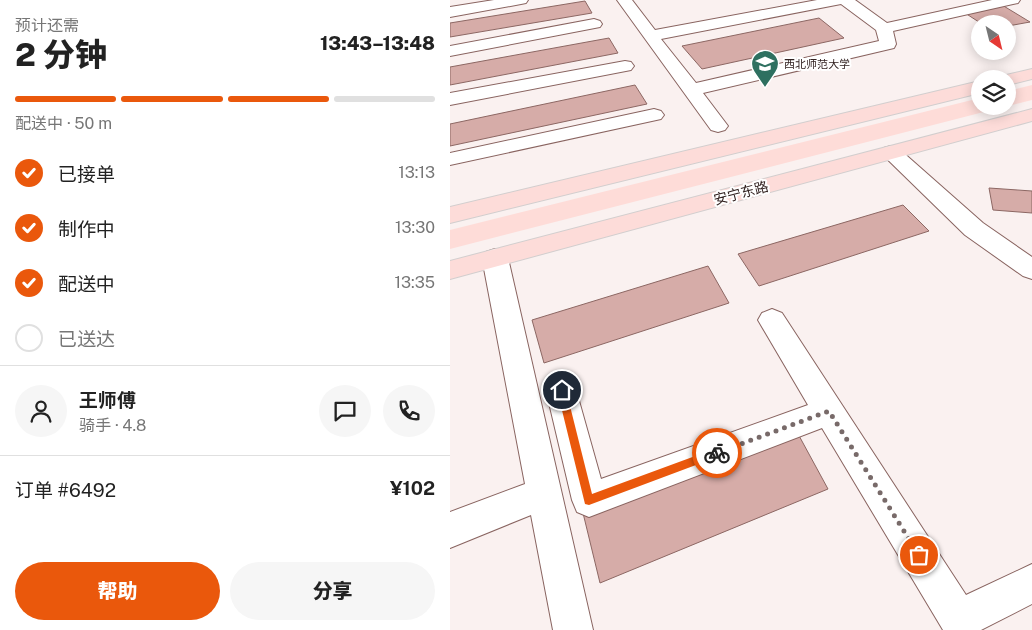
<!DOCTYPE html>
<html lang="zh">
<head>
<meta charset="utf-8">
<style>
  :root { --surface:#fff; --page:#f6f6f6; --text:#222; --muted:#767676; --line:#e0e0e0; --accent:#ea580c }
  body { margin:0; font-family:"Public Sans","Noto Sans SC",sans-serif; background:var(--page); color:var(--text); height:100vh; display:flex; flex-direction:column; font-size:19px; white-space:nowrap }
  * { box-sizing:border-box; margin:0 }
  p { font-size:16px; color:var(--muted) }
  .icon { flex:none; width:28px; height:28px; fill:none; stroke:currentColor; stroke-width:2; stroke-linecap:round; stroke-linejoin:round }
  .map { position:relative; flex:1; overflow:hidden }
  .side { display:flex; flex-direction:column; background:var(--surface); width:450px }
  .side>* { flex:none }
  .needle { width:32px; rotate:145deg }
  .buttons { position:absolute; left:521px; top:15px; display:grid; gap:10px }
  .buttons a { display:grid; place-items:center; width:45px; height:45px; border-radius:50%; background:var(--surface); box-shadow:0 2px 12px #0003; font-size:25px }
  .pin { position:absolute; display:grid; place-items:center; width:42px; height:42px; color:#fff; margin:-21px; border:2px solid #fff; border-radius:50%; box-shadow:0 1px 5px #0007 }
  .courier { position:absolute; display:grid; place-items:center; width:50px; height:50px; margin:-25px; border:4px solid #ea580c; border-radius:50%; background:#fff; color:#222; box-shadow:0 1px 6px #0007 }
  .overview em { font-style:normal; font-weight:800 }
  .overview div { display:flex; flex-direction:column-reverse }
  .overview { display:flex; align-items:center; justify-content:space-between; height:85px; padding:0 15px }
  h1 { font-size:32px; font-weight:800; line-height:38px }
  .bar { display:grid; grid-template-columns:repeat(4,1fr); gap:8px 5px; align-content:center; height:60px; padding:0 15px }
  .bar i { height:6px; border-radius:4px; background:var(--line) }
  .bar .active { background:var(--accent) }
  .bar p { grid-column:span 4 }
  .line { display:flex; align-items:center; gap:12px; padding:0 15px; border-top:1px solid var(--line) }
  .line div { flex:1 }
  .round { display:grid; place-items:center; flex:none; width:52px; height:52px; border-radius:26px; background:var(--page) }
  ol { padding:0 15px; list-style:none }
  li { display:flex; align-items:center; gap:15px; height:55px }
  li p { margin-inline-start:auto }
  li .icon { padding:5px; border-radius:50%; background:var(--accent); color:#fff; stroke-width:4 }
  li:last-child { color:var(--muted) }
  li i { width:28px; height:28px; border:2px solid var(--line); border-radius:50% }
  .cta { display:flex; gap:10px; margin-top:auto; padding:10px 15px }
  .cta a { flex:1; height:58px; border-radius:30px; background:var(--accent); color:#fff; font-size:20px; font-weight:800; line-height:58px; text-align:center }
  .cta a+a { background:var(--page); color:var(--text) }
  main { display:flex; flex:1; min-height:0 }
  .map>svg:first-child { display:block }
  .green { fill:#fedcd8 }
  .building { fill:#d6aca8; stroke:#8c6763 }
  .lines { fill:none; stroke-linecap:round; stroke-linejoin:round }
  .minor-casing { stroke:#896460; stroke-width:2 }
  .major-casing { stroke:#d2cece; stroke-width:2 }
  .minor { fill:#fff; fill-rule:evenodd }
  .major { fill:#fddcd9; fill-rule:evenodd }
  .route { fill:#ea580c }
  .done { stroke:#786a69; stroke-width:5; stroke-dasharray:0 9 }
  .labels { text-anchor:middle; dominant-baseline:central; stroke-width:4; stroke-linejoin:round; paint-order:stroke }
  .far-poi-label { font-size:11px; fill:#322221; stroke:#fff; text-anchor:start }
  .street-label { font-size:14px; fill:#322221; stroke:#fff }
</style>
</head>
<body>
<main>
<section class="side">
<div class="overview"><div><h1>2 分钟</h1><p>预计还需</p></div><em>13:43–13:48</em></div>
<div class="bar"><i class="active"></i><i class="active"></i><i class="active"></i><i></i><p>配送中 · 50 m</p></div>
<ol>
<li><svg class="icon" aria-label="check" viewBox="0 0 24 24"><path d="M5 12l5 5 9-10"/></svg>已接单<p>13:13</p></li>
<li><svg class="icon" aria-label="check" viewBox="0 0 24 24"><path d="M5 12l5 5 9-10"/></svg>制作中<p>13:30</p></li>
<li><svg class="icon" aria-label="check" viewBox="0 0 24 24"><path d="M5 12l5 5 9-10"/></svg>配送中<p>13:35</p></li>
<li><i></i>已送达</li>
</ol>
<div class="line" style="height:90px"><a class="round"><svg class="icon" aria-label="person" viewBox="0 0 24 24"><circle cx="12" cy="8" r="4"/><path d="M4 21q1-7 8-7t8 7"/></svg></a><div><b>王师傅</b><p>骑手 · 4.8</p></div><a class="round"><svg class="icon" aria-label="chat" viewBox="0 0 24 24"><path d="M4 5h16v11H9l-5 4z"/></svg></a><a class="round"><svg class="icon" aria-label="phone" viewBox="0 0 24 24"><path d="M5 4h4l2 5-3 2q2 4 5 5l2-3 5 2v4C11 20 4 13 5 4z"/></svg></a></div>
<div class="line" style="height:65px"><div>订单 #6492</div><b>¥102</b></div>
<div class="cta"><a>帮助</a><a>分享</a></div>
</section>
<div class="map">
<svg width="582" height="630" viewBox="0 0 582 630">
  <rect width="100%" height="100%" fill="#faf1f0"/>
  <!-- green -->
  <g class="green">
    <path d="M582 85V100L558 106V91Z"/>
    <path d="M530 98V106H557L0 249V230Z"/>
  </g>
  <!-- building -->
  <g class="building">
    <path d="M135 1 142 13 0 37V23Z"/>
    <path d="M552 5 580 22 558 26V24H532L515 13Z"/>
    <path d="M369 18 394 38 252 69 232 46Z"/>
    <path d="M159 38 168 53 0 85V67Z"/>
    <path d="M185 85 197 104 0 146V124Z"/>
    <path d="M539 188 582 191V213L543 210Z"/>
    <path d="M453 205 479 231 309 286 288 254Z"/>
    <path d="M258 266 279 303 94 363 82 320Z"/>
    <path d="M347 432 378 489 150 583 133 513Z"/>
  </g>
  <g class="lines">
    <defs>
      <g id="minor">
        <path d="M44 0H78L76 3 71 4 0 17V7Z"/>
        <path d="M167 0H182L205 30 367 0H405L437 23 542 0H570L568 3 563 4 443 31 446 44 444 48 253 93 278 126 275 130 268 132 261 130ZM391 4 426 30 429 41 246 83 211 39Z"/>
        <path d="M144 19 150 21 152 24 150 27 0 56V46Z"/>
        <path d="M175 61 181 62 184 66 181 70 0 105V93Z"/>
        <path d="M204 109 211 111 214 115 211 119 0 165V153Z"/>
        <path d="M441 146 448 148 533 223 582 257V279L573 276 515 235 434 156 431 152 434 148Z"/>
        <path d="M45 249 54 252 58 258 143 630H103L81 515 0 548V512L75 484 32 258 36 252Z"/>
        <path d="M322 309 332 313 516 595 582 564V604L531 630H493L372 428 139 517 127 512 122 500 96 390 100 381 111 377 122 381 126 390 151 479 358 405 308 320 312 313Z"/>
      </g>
      <g id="major">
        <path d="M582 69V79L558 85V79H550L552 76Z"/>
        <path d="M530 81V93L0 223V207Z"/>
        <path d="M582 109V121L0 279V261Z"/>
      </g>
    </defs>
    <!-- minor casing -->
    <use href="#minor" class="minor-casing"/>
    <!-- major casing -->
    <use href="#major" class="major-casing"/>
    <!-- minor -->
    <use href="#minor" class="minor"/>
    <!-- major -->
    <use href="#major" class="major"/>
  </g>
  <!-- route -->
  <path class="route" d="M112 386 116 390 142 494 267 448 272 453 270 456 139 505 135 504 107 390Z"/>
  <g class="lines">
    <!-- done -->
    <path class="done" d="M267 453 379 411 469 555"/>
  </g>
  <!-- icons -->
  <defs>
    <symbol id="university-pin" viewBox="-11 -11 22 30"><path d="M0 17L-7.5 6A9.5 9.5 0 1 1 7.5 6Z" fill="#2e7060" stroke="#fff"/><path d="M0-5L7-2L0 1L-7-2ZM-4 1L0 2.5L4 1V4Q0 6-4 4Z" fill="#fff"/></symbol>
  </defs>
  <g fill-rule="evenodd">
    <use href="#university-pin" x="299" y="48" width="32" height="43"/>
  </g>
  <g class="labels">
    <!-- far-poi labels -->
    <g class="far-poi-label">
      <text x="334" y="64">西北师范大学</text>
    </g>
    <!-- street labels -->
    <g class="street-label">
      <text transform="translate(291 193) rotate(-15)">安宁东路</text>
    </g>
  </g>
</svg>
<div class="buttons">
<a><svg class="needle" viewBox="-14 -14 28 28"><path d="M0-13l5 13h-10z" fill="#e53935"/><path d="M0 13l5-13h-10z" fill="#767676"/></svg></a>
<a><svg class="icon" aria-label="layers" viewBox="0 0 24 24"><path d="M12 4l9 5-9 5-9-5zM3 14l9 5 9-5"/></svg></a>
</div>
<div class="pin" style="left:469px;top:555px;background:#ea580c"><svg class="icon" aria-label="bag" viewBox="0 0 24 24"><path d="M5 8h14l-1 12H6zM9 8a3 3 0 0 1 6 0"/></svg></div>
<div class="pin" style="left:112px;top:390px;background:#1f2937"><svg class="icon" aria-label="home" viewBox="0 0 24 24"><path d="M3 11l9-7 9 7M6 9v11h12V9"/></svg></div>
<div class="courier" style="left:267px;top:453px"><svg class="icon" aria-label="bike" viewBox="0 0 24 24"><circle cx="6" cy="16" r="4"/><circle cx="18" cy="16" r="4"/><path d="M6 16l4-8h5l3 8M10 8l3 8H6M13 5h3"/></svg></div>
</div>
</main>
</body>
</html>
